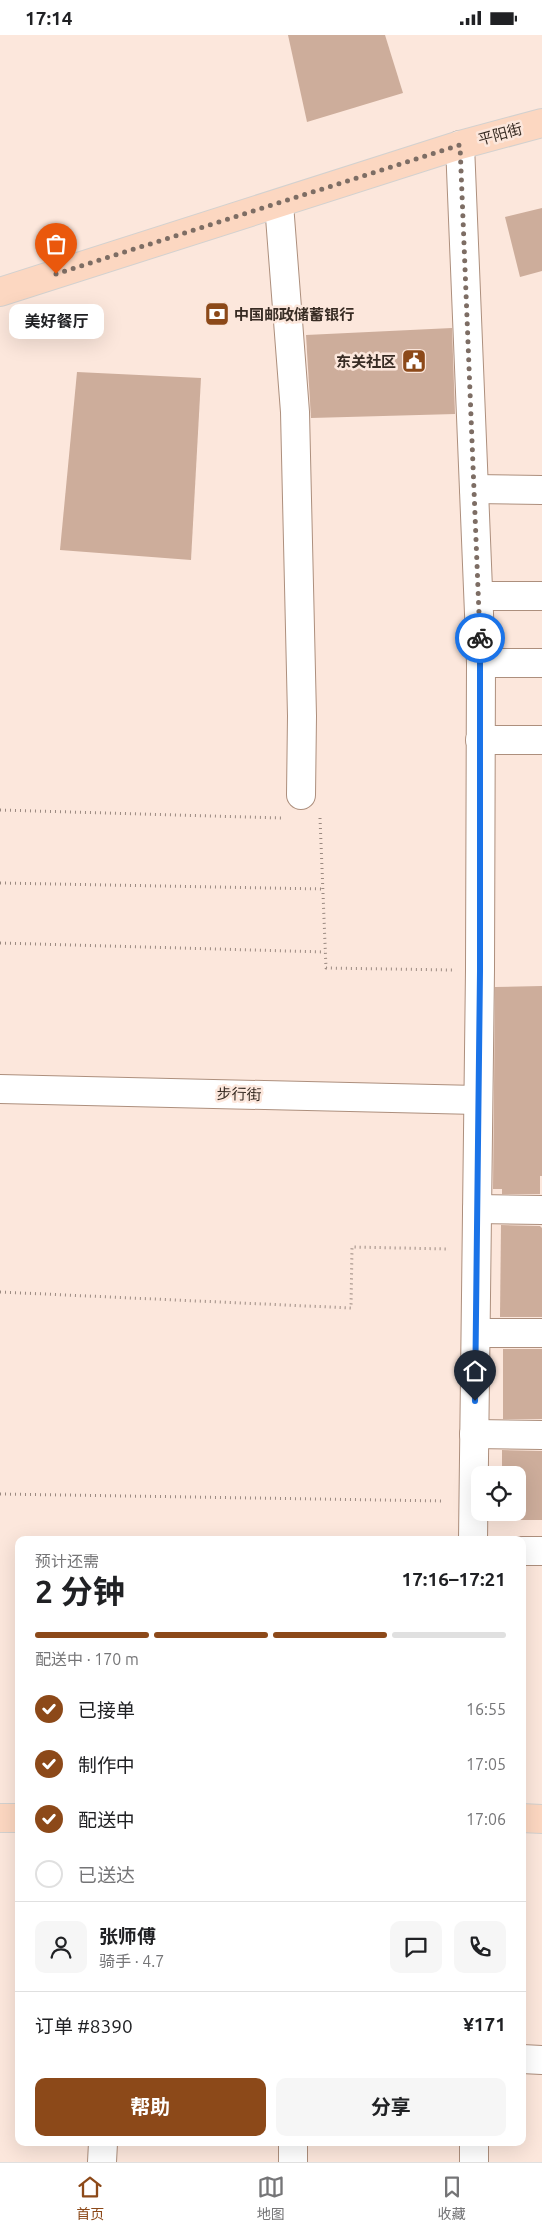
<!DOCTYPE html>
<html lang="zh">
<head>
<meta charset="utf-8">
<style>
  :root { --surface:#fff; --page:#f6f6f6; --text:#202124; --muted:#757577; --line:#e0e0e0; --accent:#8c4919 }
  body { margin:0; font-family:Ubuntu,"Noto Sans SC",sans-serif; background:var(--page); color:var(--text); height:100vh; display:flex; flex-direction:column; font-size:19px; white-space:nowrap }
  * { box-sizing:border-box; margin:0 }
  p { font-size:16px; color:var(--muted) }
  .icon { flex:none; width:28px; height:28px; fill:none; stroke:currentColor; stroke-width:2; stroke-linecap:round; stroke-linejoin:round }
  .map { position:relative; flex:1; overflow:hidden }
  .side { position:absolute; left:15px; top:1501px; width:511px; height:610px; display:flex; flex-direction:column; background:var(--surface); border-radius:10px; box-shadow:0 5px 20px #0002 }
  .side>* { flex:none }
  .controls { position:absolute; left:471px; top:1431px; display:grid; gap:10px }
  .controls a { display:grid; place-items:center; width:55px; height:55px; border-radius:10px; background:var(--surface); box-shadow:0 5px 20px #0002; font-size:25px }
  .pin { position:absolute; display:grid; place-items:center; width:42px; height:42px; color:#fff; margin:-51px -21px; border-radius:50% 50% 50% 0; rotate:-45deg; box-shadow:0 0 5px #0007 }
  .pin .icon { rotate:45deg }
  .courier { position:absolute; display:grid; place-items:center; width:50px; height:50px; margin:-25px; border:4px solid #1a73e8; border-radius:50%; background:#fff; color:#222; box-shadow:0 1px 6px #0007 }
  .bubble { position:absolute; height:35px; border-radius:10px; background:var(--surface); box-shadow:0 5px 20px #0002; font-size:16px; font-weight:700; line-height:35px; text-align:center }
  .head em { font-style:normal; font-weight:700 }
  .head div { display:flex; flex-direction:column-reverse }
  .head { display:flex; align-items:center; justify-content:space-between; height:85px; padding:0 20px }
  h1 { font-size:32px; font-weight:700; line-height:38px }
  .bar { display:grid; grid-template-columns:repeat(4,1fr); gap:8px 5px; align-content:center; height:60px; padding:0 20px }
  .bar i { height:6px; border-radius:4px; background:var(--line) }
  .bar .on { background:var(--accent) }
  .bar p { grid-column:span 4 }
  .line { display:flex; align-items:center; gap:12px; padding:0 20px; border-top:1px solid var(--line) }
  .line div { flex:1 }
  .round { display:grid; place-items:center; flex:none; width:52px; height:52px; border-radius:10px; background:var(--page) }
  ol { padding:0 20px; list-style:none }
  li { display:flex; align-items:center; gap:15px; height:55px }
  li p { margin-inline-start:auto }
  li .icon { padding:5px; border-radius:50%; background:var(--accent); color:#fff; stroke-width:4 }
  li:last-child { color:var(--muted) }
  li i { width:28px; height:28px; border:2px solid var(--line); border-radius:50% }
  .primary-button { display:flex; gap:10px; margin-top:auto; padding:10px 20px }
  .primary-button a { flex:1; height:58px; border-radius:10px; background:var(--accent); color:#fff; font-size:20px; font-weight:700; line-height:58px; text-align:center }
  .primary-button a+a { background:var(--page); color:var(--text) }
  .status { display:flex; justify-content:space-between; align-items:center; height:35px; padding:0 25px; background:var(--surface); direction:ltr }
  .status svg { height:14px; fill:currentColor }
  .tab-bar { display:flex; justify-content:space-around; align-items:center; height:70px; border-top:1px solid var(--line); background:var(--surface); font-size:14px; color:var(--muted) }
  .tab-bar a { display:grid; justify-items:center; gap:2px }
  .tab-bar .on { color:var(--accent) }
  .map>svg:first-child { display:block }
  .building { fill:#cdad9b }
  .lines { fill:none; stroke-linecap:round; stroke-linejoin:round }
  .minor-casing { stroke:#ad8f7d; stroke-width:30 }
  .major-casing { stroke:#d3d1cf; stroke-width:30 }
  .path { stroke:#9a8980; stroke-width:3; stroke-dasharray:1 4; stroke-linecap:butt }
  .minor { stroke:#fff; stroke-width:28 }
  .major { stroke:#fcd7c1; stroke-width:28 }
  .done { stroke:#7d6d64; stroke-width:5; stroke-dasharray:0 9 }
  .route { stroke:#1a73e8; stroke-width:6 }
  .labels { text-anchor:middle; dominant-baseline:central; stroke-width:5; stroke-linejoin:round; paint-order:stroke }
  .street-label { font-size:15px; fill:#382c24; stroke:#fce7dc }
  .poi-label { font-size:15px; font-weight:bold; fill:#382c24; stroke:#fce7dc; text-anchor:start }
</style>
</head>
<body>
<div class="status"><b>17:14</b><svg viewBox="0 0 49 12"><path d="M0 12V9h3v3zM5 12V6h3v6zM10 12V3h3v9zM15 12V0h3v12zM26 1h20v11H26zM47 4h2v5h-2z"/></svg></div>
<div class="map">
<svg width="542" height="2127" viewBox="0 0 542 2127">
  <rect width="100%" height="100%" fill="#fce7dc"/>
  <!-- building -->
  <g class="building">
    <path d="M288 0H385L403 58 307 87Z"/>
    <path d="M542 173V236L520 242 505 182Z"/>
    <path d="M452 293 455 379 311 383 306 300Z"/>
    <path d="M77 337 201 343 191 525 60 515Z"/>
    <path d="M542 951V1141H540V1159H502V1154H493L495 952Z"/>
    <path d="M501 1190 540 1191 542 1193V1282H500Z"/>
    <rect x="503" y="1314" width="39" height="70"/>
    <path d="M502 1415 542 1416V1485H501V1478H518V1440H502Z"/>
  </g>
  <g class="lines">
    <defs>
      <g id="minor">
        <path d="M460 110 481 628 480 935 473 1505"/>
        <path d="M279 169 295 377 302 681 301 760"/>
        <path d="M474 454 542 455"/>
        <path d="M479 561H542"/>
        <path d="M481 628H542"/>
        <path d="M480 705H542"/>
        <path d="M0 1054 477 1065"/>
        <path d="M477 1174 542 1175"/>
        <path d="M476 1298H542"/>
        <path d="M474 1399 542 1400"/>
        <path d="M522 1516H542"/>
        <path d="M522 2024 542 2025"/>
        <path d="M474 2108V2127"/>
        <path d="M102 2127 103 2108"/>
        <path d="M293 2127V2108"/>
      </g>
      <g id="major">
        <path d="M0 257 460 110 542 88"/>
        <path d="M0 1783H19"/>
        <path d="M522 1783 542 1784"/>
      </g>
    </defs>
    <!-- minor casing -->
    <use href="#minor" class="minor-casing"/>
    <!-- major casing -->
    <use href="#major" class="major-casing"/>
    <!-- path -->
    <g class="path">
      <path d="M0 775 282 783"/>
      <path d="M320 783 326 933 452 935"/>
      <path d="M0 848 323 854"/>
      <path d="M0 908 325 917"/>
      <path d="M0 1257 351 1273 352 1212 448 1214"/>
      <path d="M0 1459 444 1466"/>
    </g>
    <!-- minor -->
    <use href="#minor" class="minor"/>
    <!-- major -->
    <use href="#major" class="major"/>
  </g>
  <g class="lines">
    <!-- done -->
    <path class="done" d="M56 239 460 110 480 603"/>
    <!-- route -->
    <path class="route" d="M475 1366 480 936V603"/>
  </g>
  <!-- icons -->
  <defs>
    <symbol id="bank-square" viewBox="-11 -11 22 22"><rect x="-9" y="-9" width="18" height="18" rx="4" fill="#8c4919" stroke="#fce7dc"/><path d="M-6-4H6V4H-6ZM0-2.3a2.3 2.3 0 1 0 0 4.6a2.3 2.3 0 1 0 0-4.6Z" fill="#fff"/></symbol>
    <symbol id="civic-square" viewBox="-11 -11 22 22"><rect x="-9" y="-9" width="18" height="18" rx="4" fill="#8c4919" stroke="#fce7dc"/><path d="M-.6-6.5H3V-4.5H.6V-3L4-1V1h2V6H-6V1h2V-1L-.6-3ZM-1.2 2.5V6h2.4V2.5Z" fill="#fff"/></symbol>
  </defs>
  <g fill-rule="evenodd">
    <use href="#bank-square" x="203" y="265" width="28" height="28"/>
    <use href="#civic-square" x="400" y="312" width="28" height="28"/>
  </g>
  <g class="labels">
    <!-- street labels -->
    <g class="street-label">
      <text transform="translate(500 99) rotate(-15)">平阳街</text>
      <text transform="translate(239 1059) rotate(1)">步行街</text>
    </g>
    <!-- poi labels -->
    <g class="poi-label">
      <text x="234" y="279">中国邮政储蓄银行</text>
      <text x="396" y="326" text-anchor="end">东关社区</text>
    </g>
  </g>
</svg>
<div class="controls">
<a><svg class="icon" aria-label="locate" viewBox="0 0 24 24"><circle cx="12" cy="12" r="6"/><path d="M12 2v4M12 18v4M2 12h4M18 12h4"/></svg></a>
</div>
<div class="pin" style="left:56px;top:239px;background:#ea580c"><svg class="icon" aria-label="bag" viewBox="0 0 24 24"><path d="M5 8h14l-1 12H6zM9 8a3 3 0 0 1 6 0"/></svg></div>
<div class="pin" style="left:475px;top:1366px;background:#1f2937"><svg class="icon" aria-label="home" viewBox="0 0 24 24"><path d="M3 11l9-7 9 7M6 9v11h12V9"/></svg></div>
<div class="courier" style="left:480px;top:603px"><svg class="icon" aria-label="bike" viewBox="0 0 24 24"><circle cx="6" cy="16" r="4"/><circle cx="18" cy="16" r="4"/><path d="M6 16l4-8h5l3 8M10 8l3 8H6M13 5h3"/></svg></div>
<div class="bubble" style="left:9px;top:269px;width:95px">美好餐厅</div>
<section class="side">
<div class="head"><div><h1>2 分钟</h1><p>预计还需</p></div><em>17:16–17:21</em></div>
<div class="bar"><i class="on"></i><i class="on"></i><i class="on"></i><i></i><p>配送中 · 170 m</p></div>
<ol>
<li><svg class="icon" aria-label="check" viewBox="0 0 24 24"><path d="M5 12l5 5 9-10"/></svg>已接单<p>16:55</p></li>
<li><svg class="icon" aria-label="check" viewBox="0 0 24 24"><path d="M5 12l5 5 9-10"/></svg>制作中<p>17:05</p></li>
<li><svg class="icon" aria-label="check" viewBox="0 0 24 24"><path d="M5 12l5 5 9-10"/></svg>配送中<p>17:06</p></li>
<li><i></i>已送达</li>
</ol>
<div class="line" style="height:90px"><a class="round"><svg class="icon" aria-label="person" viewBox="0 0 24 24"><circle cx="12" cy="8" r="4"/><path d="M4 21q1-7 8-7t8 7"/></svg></a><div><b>张师傅</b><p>骑手 · 4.7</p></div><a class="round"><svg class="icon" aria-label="chat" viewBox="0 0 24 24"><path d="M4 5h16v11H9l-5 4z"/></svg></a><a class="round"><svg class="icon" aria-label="phone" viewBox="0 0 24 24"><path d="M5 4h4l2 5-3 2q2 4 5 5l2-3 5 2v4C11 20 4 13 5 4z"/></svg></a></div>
<div class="line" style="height:65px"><div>订单 #8390</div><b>¥171</b></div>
<div class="primary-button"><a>帮助</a><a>分享</a></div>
</section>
</div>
<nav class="tab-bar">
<a class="on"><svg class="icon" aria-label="home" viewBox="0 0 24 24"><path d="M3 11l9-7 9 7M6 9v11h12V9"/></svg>首页</a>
<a><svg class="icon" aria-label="map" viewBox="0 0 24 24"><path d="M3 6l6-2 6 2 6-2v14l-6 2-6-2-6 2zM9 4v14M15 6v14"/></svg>地图</a>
<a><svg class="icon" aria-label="saved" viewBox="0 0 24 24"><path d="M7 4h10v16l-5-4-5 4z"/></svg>收藏</a>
</nav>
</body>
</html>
